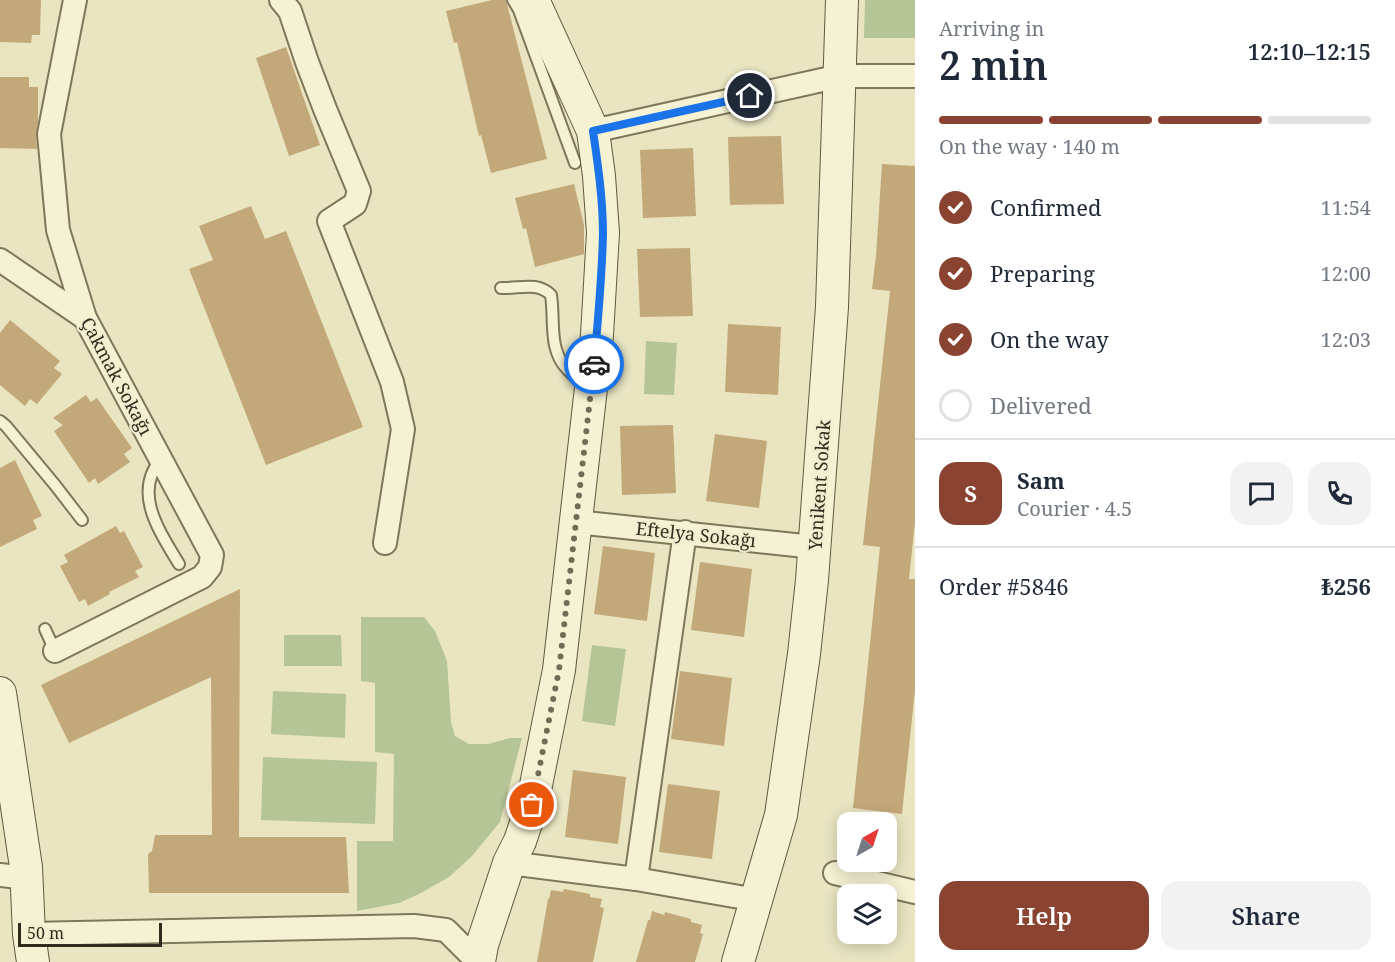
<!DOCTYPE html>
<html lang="en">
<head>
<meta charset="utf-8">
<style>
  :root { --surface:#fff; --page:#f2f2f3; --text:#1f2937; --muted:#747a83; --line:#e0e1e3; --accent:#894330 }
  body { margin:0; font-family:"Noto Serif",serif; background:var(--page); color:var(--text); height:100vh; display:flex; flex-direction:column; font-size:22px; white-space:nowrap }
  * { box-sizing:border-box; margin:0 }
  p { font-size:20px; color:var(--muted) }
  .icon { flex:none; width:33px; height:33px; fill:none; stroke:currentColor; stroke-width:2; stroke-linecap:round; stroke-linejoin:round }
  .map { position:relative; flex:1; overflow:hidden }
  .sheet { display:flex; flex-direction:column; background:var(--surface); width:480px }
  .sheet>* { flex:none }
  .needle { width:39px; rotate:39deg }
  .controls { position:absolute; left:837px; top:812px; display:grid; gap:12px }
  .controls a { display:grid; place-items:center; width:60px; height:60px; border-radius:12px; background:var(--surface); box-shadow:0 3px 15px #0003; font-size:30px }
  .scale { position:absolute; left:18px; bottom:15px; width:144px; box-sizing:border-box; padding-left:6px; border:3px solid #312b1d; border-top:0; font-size:16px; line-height:21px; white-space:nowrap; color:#312b1d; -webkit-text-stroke:4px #f1eed0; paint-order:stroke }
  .pin { position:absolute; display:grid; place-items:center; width:51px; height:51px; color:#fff; margin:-26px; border:3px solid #fff; border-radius:50%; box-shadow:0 2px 6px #0007 }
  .courier { position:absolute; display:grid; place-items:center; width:60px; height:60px; margin:-30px; border:4px solid #1a73e8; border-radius:50%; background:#fff; color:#222; box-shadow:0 2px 8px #0007 }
  .summary em { font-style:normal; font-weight:600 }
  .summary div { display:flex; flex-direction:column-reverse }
  .summary { display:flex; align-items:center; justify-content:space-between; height:102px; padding:0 24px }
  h1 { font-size:39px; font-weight:600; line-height:45px }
  .bar { display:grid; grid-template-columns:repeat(4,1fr); gap:9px 6px; align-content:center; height:72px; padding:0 24px }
  .bar i { height:8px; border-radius:4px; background:var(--line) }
  .bar .current { background:var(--accent) }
  .bar p { grid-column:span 4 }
  .line { display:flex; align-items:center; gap:15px; padding:0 24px; border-top:2px solid var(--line) }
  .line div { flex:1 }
  .round { display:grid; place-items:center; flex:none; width:63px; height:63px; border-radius:18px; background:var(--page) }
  ol { padding:0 24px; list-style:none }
  li { display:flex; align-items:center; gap:18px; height:66px }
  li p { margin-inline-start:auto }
  li .icon { padding:6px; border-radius:50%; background:var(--accent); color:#fff; stroke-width:4 }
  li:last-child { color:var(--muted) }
  li i { width:33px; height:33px; border:3px solid var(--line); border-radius:50% }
  .action { display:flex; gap:12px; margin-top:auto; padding:12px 24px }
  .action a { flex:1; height:69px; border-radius:18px; background:var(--accent); color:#fff; font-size:24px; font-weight:600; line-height:69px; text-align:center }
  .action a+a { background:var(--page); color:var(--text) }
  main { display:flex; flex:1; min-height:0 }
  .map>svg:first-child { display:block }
  .green { fill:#b6c596 }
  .building { fill:#c3a87a }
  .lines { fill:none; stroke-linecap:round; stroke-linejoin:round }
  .lane-casing { stroke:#80775a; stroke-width:14 }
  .street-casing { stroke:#80775a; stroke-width:26 }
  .secondary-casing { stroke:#62583e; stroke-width:34 }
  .lane { stroke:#f5f2d3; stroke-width:10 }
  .street { stroke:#f5f2d3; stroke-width:22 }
  .secondary { stroke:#f5f2d3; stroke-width:32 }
  .done { stroke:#716c56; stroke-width:6; stroke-dasharray:0 10.8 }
  .route { stroke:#1a73e8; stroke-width:8 }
  .labels { text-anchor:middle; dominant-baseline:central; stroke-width:4.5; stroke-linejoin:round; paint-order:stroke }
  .street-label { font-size:18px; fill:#312b1d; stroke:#f1eed0 }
</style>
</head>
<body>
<main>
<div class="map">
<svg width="915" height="962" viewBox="0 0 915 962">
  <rect width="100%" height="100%" fill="#e9e5c1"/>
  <!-- green -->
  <g class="green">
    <path d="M865 0H915V38H864Z"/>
    <path d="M646 341 677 343 674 395 644 394Z"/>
    <path d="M361 617H424L435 631 447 661 451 722 455 736 469 744H488L510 738H522L500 822 472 856 449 877 419 894 399 903 357 911V841H393L394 754 375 752V683L361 681Z"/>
    <path d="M284 635H341L342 666H284Z"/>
    <path d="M592 645 626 649 615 726 582 721Z"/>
    <path d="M273 691 346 694 345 738 271 734Z"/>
    <path d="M263 757 377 762 375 824 261 820Z"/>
  </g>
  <!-- building -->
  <g class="building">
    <path d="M0 0H41L40 35H32L31 43 0 42Z"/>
    <path d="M492 0H506L547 159 491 173 481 135 479 136 457 42 454 43 446 11Z"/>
    <path d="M286 47 320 145 289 156 256 58Z"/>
    <path d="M0 77H29V87H38V122L36 135 37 149 0 148Z"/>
    <path d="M781 136 784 204 730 205 728 137Z"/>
    <path d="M693 148 696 216 643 218 640 150Z"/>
    <path d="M882 164 915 166V522L909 579H915V690L902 814 853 808 880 547 863 545 890 291 872 289 876 256Z"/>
    <path d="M574 184 584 225V254L535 267 526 228 523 229 515 198Z"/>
    <path d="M251 206 265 239 286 231 363 427 266 465 189 269 213 260 199 226Z"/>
    <path d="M690 248 693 316 640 317 637 249Z"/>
    <path d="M10 320 60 361 54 368 62 374 37 404 30 399 25 406 0 385V333Z"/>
    <path d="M728 324 781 327 778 395 725 392Z"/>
    <path d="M86 395 91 402 97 398 132 448 124 454 130 462 98 484 95 478 89 483 54 431 63 425 53 418Z"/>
    <path d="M673 425 676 493 622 495 620 426Z"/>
    <path d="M715 434 767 441 759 508 706 501Z"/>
    <path d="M15 460 42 516 33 520 37 529 0 547V468Z"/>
    <path d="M116 526 120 533 124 531 143 567 135 571 139 577 109 592 110 594 88 606 85 599 79 602 60 566 68 562 64 555Z"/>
    <path d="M603 546 655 553 647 621 594 614Z"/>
    <path d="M700 562 752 569 744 637 691 630Z"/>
    <path d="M240 589 239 837H346L349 893H149L148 854 152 851 155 835H212L211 677 69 743 41 685Z"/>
    <path d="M680 671 732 678 724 746 671 739Z"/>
    <path d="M573 770 626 777 618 844 565 837Z"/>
    <path d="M668 784 720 791 712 859 659 852Z"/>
    <path d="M564 889 590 894V897L602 899 600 907 604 908 593 962H537L548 899H549L551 890 563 892Z"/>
    <path d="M652 911 664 915 665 912 691 919V922L702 925 700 933 703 934 695 962H636L648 920H650Z"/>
  </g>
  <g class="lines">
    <defs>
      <g id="lane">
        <path d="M513 0 519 10 575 163"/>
        <path d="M501 288C519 289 537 281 551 295 555 321 548 349 567 369 573 376 579 381 587 382"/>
        <path d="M0 421 6 426 55 485 82 520"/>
        <path d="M161 459C132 493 160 532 179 564"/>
        <path d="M45 629 55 651"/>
      </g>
      <g id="street">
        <path d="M281 0 290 11 307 62 325 109 359 191 355 204 329 221 392 382 403 429 385 543"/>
        <path d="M593 131 840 76H915"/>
        <path d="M0 260 85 318"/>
        <path d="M576 522 814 547"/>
        <path d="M55 651 202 577 210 567 212 555 85 318 58 230 49 134 75 0"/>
        <path d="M509 863 636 879 757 900"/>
        <path d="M835 873 915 892"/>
        <path d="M0 875 27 878"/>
        <path d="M636 879 685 532"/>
        <path d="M29 934 414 926 446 930 478 962"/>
      </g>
      <g id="secondary">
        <path d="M0 693 26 867 29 934 33 962"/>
        <path d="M479 962 482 945 509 863 520 841 532 805 559 670 597 335 603 233 599 176 593 131 533 0"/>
        <path d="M738 962 781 815 804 654 812 580 832 307 842 0"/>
      </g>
    </defs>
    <!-- lane casing -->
    <use href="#lane" class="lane-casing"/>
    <!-- street casing -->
    <use href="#street" class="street-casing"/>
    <!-- secondary casing -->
    <use href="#secondary" class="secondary-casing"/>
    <!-- lane -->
    <use href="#lane" class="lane"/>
    <!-- street -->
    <use href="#street" class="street"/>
    <!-- secondary -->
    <use href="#secondary" class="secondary"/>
  </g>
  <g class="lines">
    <!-- done -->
    <path class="done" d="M532 805 559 670 594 364"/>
    <!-- route -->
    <path class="route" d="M594 364C598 321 602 277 603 234 603 200 598 165 593 131L750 96"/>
  </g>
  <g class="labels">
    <!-- street labels -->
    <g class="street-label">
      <text transform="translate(117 376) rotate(62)">Çakmak Sokağı</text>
      <text transform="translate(819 485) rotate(-86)">Yenikent Sokak</text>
      <text transform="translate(696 534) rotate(6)">Eftelya Sokağı</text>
    </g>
  </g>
</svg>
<div class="controls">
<a><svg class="needle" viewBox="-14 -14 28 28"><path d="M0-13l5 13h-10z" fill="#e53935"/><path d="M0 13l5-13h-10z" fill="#747a83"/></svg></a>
<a><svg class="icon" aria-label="layers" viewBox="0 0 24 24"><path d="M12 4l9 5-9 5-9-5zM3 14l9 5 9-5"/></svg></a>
</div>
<div class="scale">50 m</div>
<div class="pin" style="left:532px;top:805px;background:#ea580c"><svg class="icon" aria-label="bag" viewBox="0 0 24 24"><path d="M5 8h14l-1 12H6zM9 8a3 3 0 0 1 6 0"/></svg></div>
<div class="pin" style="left:750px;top:96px;background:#1f2937"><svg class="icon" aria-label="home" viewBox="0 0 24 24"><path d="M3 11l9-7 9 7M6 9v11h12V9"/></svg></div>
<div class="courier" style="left:594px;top:364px"><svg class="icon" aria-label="car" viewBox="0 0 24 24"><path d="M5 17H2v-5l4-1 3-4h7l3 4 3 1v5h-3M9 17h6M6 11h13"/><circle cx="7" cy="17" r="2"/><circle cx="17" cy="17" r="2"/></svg></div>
</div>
<section class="sheet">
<div class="summary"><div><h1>2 min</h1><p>Arriving in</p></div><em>12:10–12:15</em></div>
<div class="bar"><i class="current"></i><i class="current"></i><i class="current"></i><i></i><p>On the way · 140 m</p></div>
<ol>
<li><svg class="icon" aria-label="check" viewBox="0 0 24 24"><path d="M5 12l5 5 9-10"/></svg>Confirmed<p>11:54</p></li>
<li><svg class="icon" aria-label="check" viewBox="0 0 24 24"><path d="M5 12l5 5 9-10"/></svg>Preparing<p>12:00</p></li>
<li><svg class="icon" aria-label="check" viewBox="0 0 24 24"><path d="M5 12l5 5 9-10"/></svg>On the way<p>12:03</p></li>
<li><i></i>Delivered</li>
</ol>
<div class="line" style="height:108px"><b class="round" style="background:var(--accent);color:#fff">S</b><div><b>Sam</b><p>Courier · 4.5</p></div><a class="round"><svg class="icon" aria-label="chat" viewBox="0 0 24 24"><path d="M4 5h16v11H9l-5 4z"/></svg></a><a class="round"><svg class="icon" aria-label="phone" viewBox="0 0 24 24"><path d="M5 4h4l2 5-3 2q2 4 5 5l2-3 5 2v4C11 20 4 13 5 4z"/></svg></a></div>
<div class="line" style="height:78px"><div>Order #5846</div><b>₺256</b></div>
<div class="action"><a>Help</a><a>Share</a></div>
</section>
</main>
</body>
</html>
